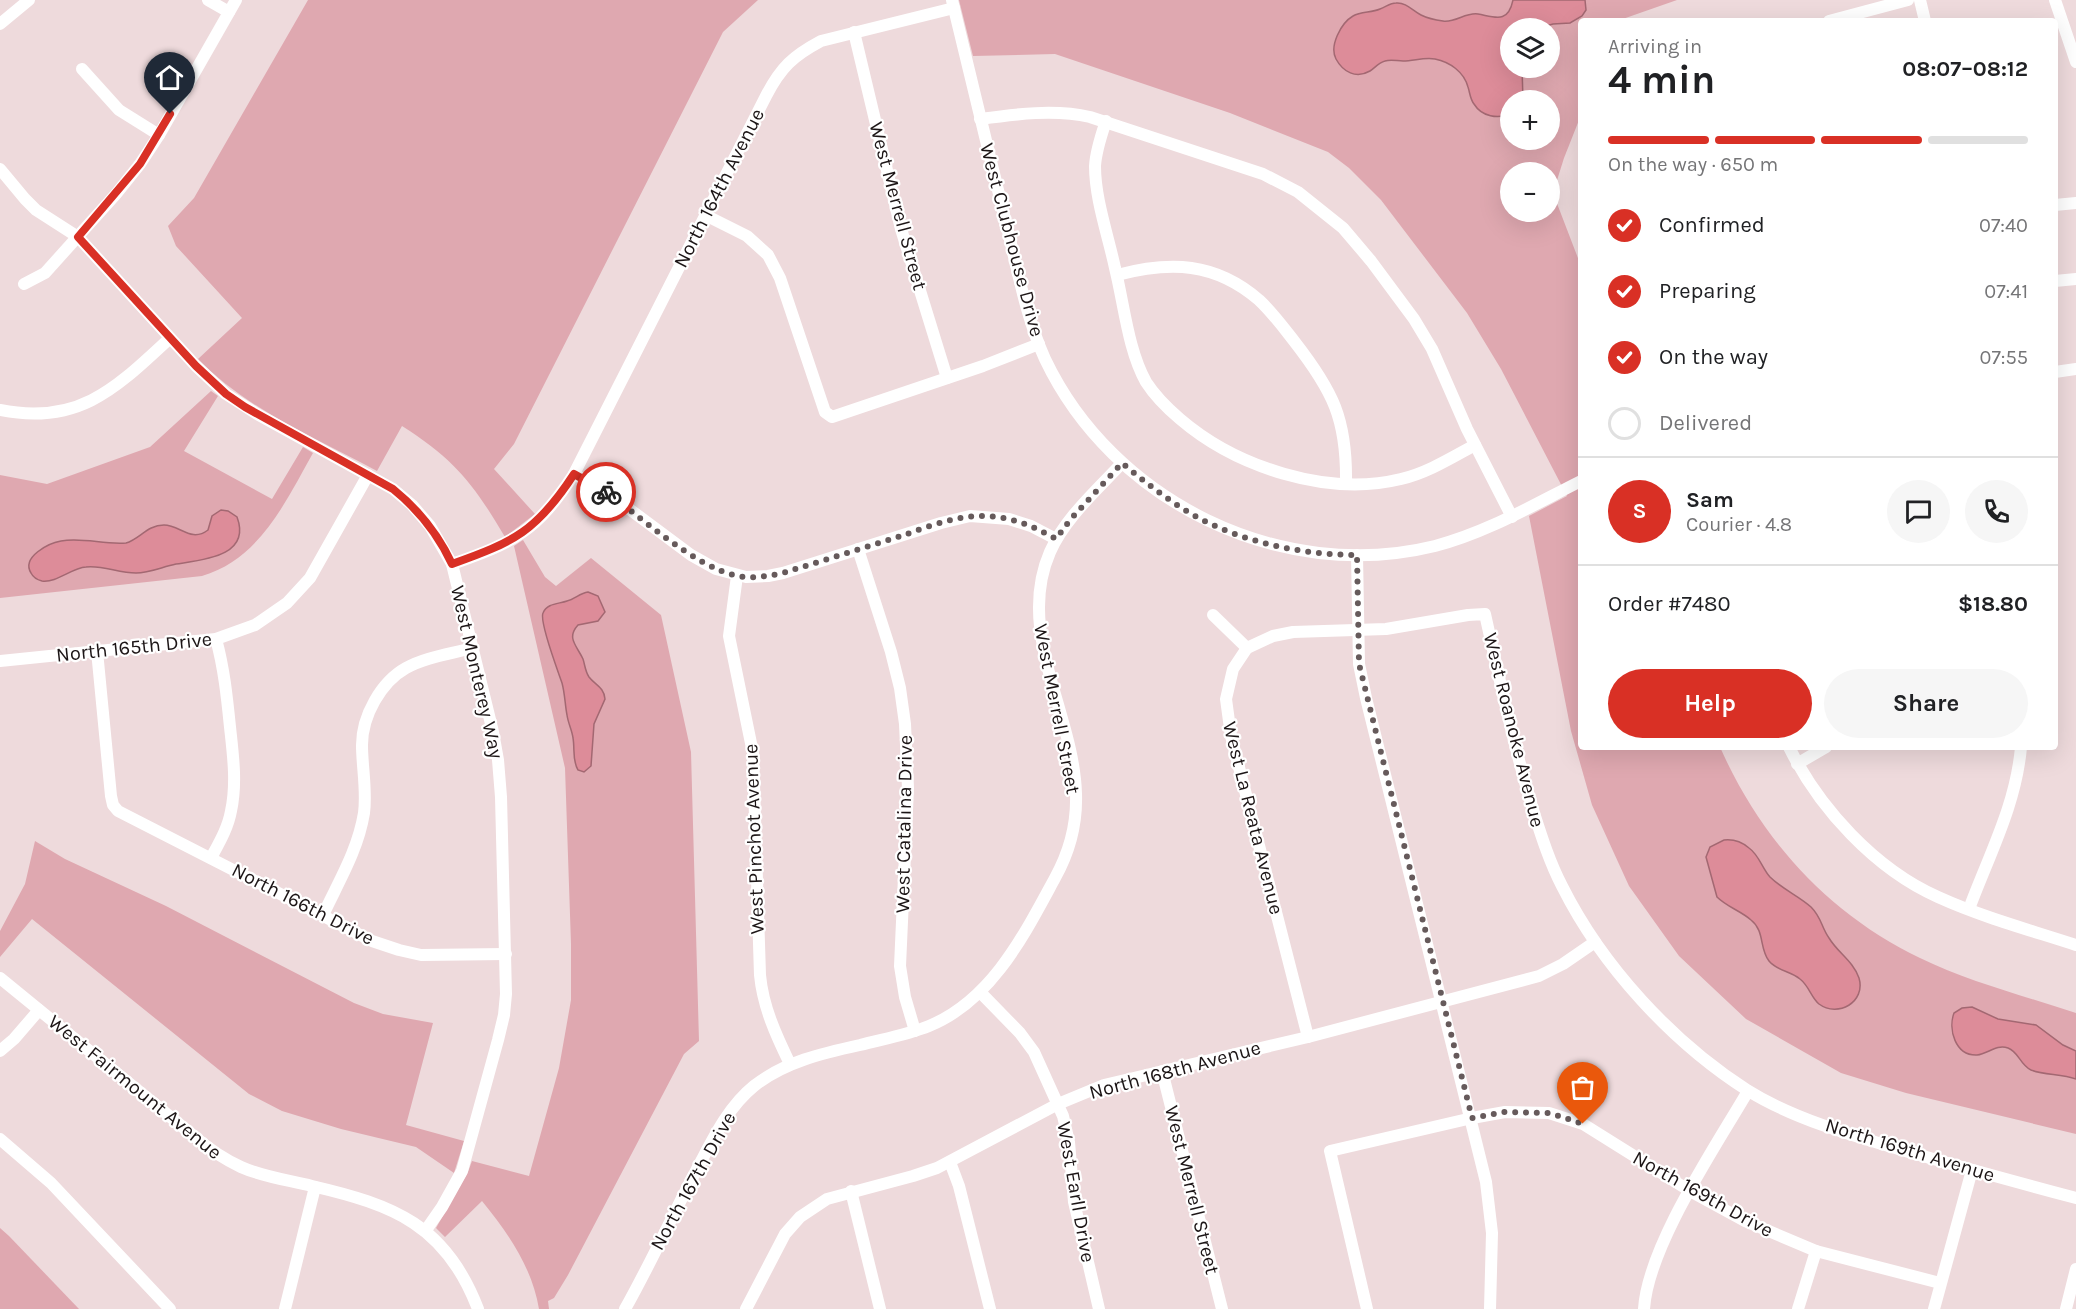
<!DOCTYPE html>
<html lang="en">
<head>
<meta charset="utf-8">
<style>
  :root { --surface:#fff; --page:#f6f6f6; --text:#202124; --muted:#757577; --line:#e0e0e0; --accent:#d93025 }
  body { margin:0; font-family:Karla,sans-serif; background:var(--page); color:var(--text); height:100vh; display:flex; flex-direction:column; font-size:22px; white-space:nowrap }
  * { box-sizing:border-box; margin:0 }
  p { font-size:20px; color:var(--muted) }
  .icon { flex:none; width:33px; height:33px; fill:none; stroke:currentColor; stroke-width:2; stroke-linecap:round; stroke-linejoin:round }
  .map { position:relative; flex:1; overflow:hidden }
  .drawer { position:absolute; left:1578px; top:18px; width:480px; height:732px; display:flex; flex-direction:column; background:var(--surface); border-radius:6px; box-shadow:0 6px 24px #0002 }
  .drawer>* { flex:none }
  .buttons { position:absolute; left:1500px; top:18px; display:grid; gap:12px }
  .buttons a { display:grid; place-items:center; width:60px; height:60px; border-radius:50%; background:var(--surface); box-shadow:0 6px 24px #0002; font-size:30px }
  .pin { position:absolute; display:grid; place-items:center; width:51px; height:51px; color:#fff; margin:-62px -26px; border-radius:50% 50% 50% 0; rotate:-45deg; box-shadow:0 0 6px #0007 }
  .pin .icon { rotate:45deg }
  .courier { position:absolute; display:grid; place-items:center; width:60px; height:60px; margin:-30px; border:4px solid #d93025; border-radius:50%; background:#fff; color:#222; box-shadow:0 2px 8px #0007 }
  .overview em { font-style:normal; font-weight:700 }
  .overview div { display:flex; flex-direction:column-reverse }
  .overview { display:flex; align-items:center; justify-content:space-between; height:102px; padding:0 30px }
  h1 { font-size:39px; font-weight:700; line-height:45px }
  .bar { display:grid; grid-template-columns:repeat(4,1fr); gap:9px 6px; align-content:center; height:72px; padding:0 30px }
  .bar i { height:8px; border-radius:4px; background:var(--line) }
  .bar .current { background:var(--accent) }
  .bar p { grid-column:span 4 }
  .line { display:flex; align-items:center; gap:15px; padding:0 30px; border-top:2px solid var(--line) }
  .line div { flex:1 }
  .round { display:grid; place-items:center; flex:none; width:63px; height:63px; border-radius:32px; background:var(--page) }
  ol { padding:0 30px; list-style:none }
  li { display:flex; align-items:center; gap:18px; height:66px }
  li p { margin-inline-start:auto }
  li .icon { padding:6px; border-radius:50%; background:var(--accent); color:#fff; stroke-width:4 }
  li:last-child { color:var(--muted) }
  li i { width:33px; height:33px; border:3px solid var(--line); border-radius:50% }
  .action { display:flex; gap:12px; margin-top:auto; padding:12px 30px }
  .action a { flex:1; height:69px; border-radius:36px; background:var(--accent); color:#fff; font-size:24px; font-weight:700; line-height:69px; text-align:center }
  .action a+a { background:var(--page); color:var(--text) }
  .map>svg:first-child { display:block }
  .green { fill:#dfa8b0; fill-rule:evenodd }
  .water { fill:#dd8c99; stroke:#a36872; stroke-width:1.5 }
  .lines { fill:none; stroke-linecap:round; stroke-linejoin:round }
  .minor { stroke:#fff; stroke-width:12 }
  .done { stroke:#665a5b; stroke-width:6; stroke-dasharray:0 10.8 }
  .route { stroke:#d93025; stroke-width:8 }
  .labels { text-anchor:middle; dominant-baseline:central; stroke-width:4.5; stroke-linejoin:round; paint-order:stroke }
  .street-label { font-size:20px; fill:#1c1516; stroke:#fff }
</style>
</head>
<body>
<div class="map">
<svg width="2076" height="1309" viewBox="0 0 2076 1309">
  <rect width="100%" height="100%" fill="#eedadc"/>
  <!-- green -->
  <g class="green">
    <path d="M308 0H758L723 32 514 444 494 469 535 514 505 537C473 483 455 460 402 426L377 471C315 438 248 410 198 359L242 318 176 246 168 226 194 198Z"/>
    <path d="M959 0H1677L1617 21H1581V115L1564 158 1553 193 1581 266V747H1720C1761 840 1829 914 1920 958 1969 982 2025 996 2076 1013V1134L1906 1093 1841 1073 1746 1019 1679 956 1629 886 1592 805 1571 731 1529 516 1567 496 1501 369 1467 313 1381 200 1349 168 1328 152 1230 113 1055 54 973 56ZM1510 28H1550V68H1510ZM1510 100H1550V140H1510ZM1510 172H1550V212H1510Z"/>
    <path d="M211 391 218 396 184 451 272 499 303 447 313 453C286 501 260 559 202 576L0 598V475L47 484 150 447Z"/>
    <path d="M523 540 545 577 556 586 591 558 661 615 691 752 699 1041 684 1054 568 1275 554 1298 548 1301 549 1309H539C532 1267 508 1233 482 1201L445 1237 436 1228 468 1172 472 1161 529 1176 559 1068 571 1000V944L565 768 514 546Z"/>
    <path d="M35 841 65 859 166 906 354 1003 383 1014 433 1023 406 1125 464 1141 454 1173 416 1147 341 1129 282 1111 249 1094 32 919 0 957V931L25 884Z"/>
    <path d="M0 1228 9 1236 79 1309H0Z"/>
  </g>
  <!-- water -->
  <g class="water">
    <path d="M1513 0H1585L1586 10 1582 16 1570 23 1553 24 1539 28H1510V68H1522L1523 100H1510V114C1498 119 1482 117 1474 104 1470 99 1470 93 1468 87 1464 72 1450 62 1435 59 1424 57 1414 61 1403 61 1397 61 1391 59 1385 61 1378 63 1375 68 1370 71 1356 79 1343 72 1336 59 1329 46 1341 23 1353 16 1361 11 1371 13 1380 9 1386 7 1390 3 1396 3 1406 2 1413 11 1421 15 1427 18 1435 20 1443 21 1455 23 1466 12 1478 14 1495 17 1508 24 1513 0Z"/>
    <path d="M221 510 228 511 237 517C252 557 201 560 176 564 162 567 149 573 136 573 118 573 103 565 86 567 71 568 57 583 42 581 38 580 33 577 31 573 21 557 49 543 61 541 83 537 104 545 126 543 140 539 147 525 164 525 180 525 191 543 208 530L212 516Z"/>
    <path d="M588 592 598 596 605 612 598 621 578 625C566 638 577 646 583 659 585 665 585 671 589 677 595 685 604 687 605 699L594 724 591 766 584 772 578 770C572 760 575 749 573 738 572 730 568 723 567 715 565 705 565 694 562 683 558 671 539 622 543 613 547 603 559 604 567 601 575 599 580 593 588 592Z"/>
    <path d="M1724 840C1733 839 1742 842 1749 848 1759 855 1762 868 1770 877 1782 889 1799 896 1811 907 1822 918 1821 927 1829 938 1838 953 1853 961 1859 978 1866 1002 1838 1018 1819 1004 1811 997 1809 986 1800 979 1791 971 1777 971 1769 961 1759 948 1765 931 1751 920 1741 911 1727 907 1717 897L1706 857 1710 847Z"/>
    <path d="M1972 1007 1998 1019 2036 1025 2063 1045 2076 1051V1079C2061 1074 2044 1075 2031 1070 2020 1065 2019 1052 2008 1048 1996 1044 1988 1054 1977 1055 1955 1056 1948 1029 1954 1013L1962 1008Z"/>
  </g>
  <g class="lines">
    <!-- minor -->
    <g class="minor">
      <path d="M208 0 229 12"/>
      <path d="M952 0C969 73 987 146 1005 219 1017 266 1025 315 1045 359 1113 502 1281 584 1435 546 1488 532 1533 505 1581 481"/>
      <path d="M1920 0 1925 21"/>
      <path d="M2055 0 2076 62"/>
      <path d="M1829 21 1908 0"/>
      <path d="M0 24 29 0"/>
      <path d="M854 32 901 229 947 378"/>
      <path d="M82 69 119 110 159 135"/>
      <path d="M980 119C1016 114 1055 109 1090 117L1263 174 1298 192 1343 228 1371 261 1414 319 1432 349 1467 429 1512 517"/>
      <path d="M1106 121C1101 136 1096 150 1095 166 1095 199 1108 235 1115 268 1124 304 1128 350 1146 382 1155 396 1167 408 1180 419 1236 467 1327 497 1401 479 1427 473 1451 458 1475 445"/>
      <path d="M0 169 25 199 36 210 78 237 196 366 226 394 257 414 393 489 412 505 430 526 452 564 493 732 498 760 501 797 506 994 504 1015 498 1040 462 1171 442 1207 426 1230"/>
      <path d="M2055 205 2076 203"/>
      <path d="M705 215 747 236 768 255 780 278 825 412 832 417 983 366 1039 344"/>
      <path d="M1117 275C1170 261 1215 262 1259 300 1272 312 1283 327 1294 341 1333 391 1347 419 1346 483"/>
      <path d="M2055 281 2076 279"/>
      <path d="M24 284 45 273 116 194 140 164 159 135 236 0"/>
      <path d="M2055 372 2076 369"/>
      <path d="M0 410C79 426 116 388 170 338"/>
      <path d="M574 474 605 491 691 555 716 569 746 577 768 576 783 573 941 523 970 516 1009 519 1031 526 1056 539"/>
      <path d="M858 549 891 652 900 688 905 724 908 788 900 966 905 997 915 1031"/>
      <path d="M1357 555 1359 664 1366 698 1486 1182 1492 1233 1490 1309"/>
      <path d="M452 564C515 542 537 531 574 474L766 96C781 67 793 56 821 41L954 8"/>
      <path d="M737 576 729 636 753 753 760 975C763 1007 776 1035 790 1064"/>
      <path d="M1213 615 1247 648"/>
      <path d="M97 651 111 796 113 805 118 811 372 941 399 950 421 955 506 954"/>
      <path d="M0 661 216 639 255 625 287 603 310 578 368 475"/>
      <path d="M1789 747C1819 808 1875 869 1938 897 1982 917 2030 930 2076 945"/>
      <path d="M1797 764 1826 747"/>
      <path d="M211 858C219 843 228 828 231 811 237 783 233 755 230 727 227 697 224 668 216 639"/>
      <path d="M1969 909C1989 855 2016 805 2021 747"/>
      <path d="M323 915C339 881 358 850 364 813 367 791 362 767 362 745 362 716 381 682 406 668 426 657 450 654 472 648"/>
      <path d="M0 978 195 1137C209 1149 224 1159 241 1167 263 1177 288 1180 312 1186 394 1205 446 1225 478 1309"/>
      <path d="M980 992 1020 1033 1034 1052 1063 1116 1069 1142 1074 1202 1099 1309"/>
      <path d="M1308 1037 1231 736 1226 699 1233 669 1247 648 1273 636 1293 632 1386 629 1468 615 1485 614C1500 681 1514 748 1534 813 1542 838 1550 863 1562 886 1602 966 1672 1042 1747 1090 1793 1119 1857 1137 1909 1152 1964 1168 2020 1183 2076 1198"/>
      <path d="M0 1051 14 1039 39 1010"/>
      <path d="M1162 1071 1222 1309"/>
      <path d="M0 1139 51 1183 170 1309"/>
      <path d="M950 1162 959 1186 990 1309"/>
      <path d="M851 1191 880 1309"/>
      <path d="M285 1309 315 1187"/>
      <path d="M625 1309C651 1263 673 1214 698 1167 713 1139 728 1107 754 1086 784 1062 823 1053 860 1045 883 1039 907 1035 929 1026 992 1000 1024 935 1055 878 1069 853 1077 824 1076 794 1074 714 1015 632 1050 552 1065 518 1097 490 1122 463"/>
      <path d="M746 1309 785 1234 800 1217 827 1199 913 1176 937 1168 1058 1104 1104 1085 1308 1037 1539 976 1563 964 1595 942"/>
      <path d="M1367 1309 1330 1151 1472 1118 1505 1112 1549 1113 1583 1124 1690 1191 1745 1221 1816 1251 1940 1283"/>
      <path d="M1644 1309C1648 1246 1716 1146 1748 1091"/>
      <path d="M1798 1309 1816 1251"/>
      <path d="M1934 1309 1972 1170"/>
      <path d="M2066 1309 2076 1269"/>
    </g>
  </g>
  <g class="lines">
    <!-- done -->
    <path class="done" d="M606 492C641 517 696 568 738 576 753 579 768 576 783 573 821 561 860 549 898 537 925 528 953 516 983 516 1010 516 1033 526 1056 539L1070 520 1122 463C1146 483 1170 502 1197 517 1245 543 1304 555 1357 555L1359 664 1472 1118 1505 1112 1550 1113 1583 1124"/>
    <!-- route -->
    <path class="route" d="M170 114 140 164 78 237 196 366 226 394 245 407 393 489C419 510 438 534 452 564 514 542 537 531 574 474L606 492"/>
  </g>
  <g class="labels">
    <!-- street labels -->
    <g class="street-label">
      <text transform="translate(719 188) rotate(-63)">North 164th Avenue</text>
      <text transform="translate(898 206) rotate(75)">West Merrell Street</text>
      <text transform="translate(1012 240) rotate(75)">West Clubhouse Drive</text>
      <text transform="translate(134 647) rotate(-6)">North 165th Drive</text>
      <text transform="translate(477 672) rotate(77)">West Monterey Way</text>
      <text transform="translate(1057 709) rotate(79)">West Merrell Street</text>
      <text transform="translate(1514 730) rotate(76)">West Roanoke Avenue</text>
      <text transform="translate(1253 818) rotate(76)">West La Reata Avenue</text>
      <text transform="translate(904 824) rotate(-89)">West Catalina Drive</text>
      <text transform="translate(754 839) rotate(-92)">West Pinchot Avenue</text>
      <text transform="translate(303 904) rotate(27)">North 166th Drive</text>
      <text transform="translate(1175 1070) rotate(-15)">North 168th Avenue</text>
      <text transform="translate(135 1087) rotate(39)">West Fairmount Avenue</text>
      <text transform="translate(1910 1150) rotate(17)">North 169th Avenue</text>
      <text transform="translate(693 1181) rotate(-61)">North 167th Drive</text>
      <text transform="translate(1192 1190) rotate(76)">West Merrell Street</text>
      <text transform="translate(1076 1192) rotate(80)">West Earll Drive</text>
      <text transform="translate(1703 1194) rotate(29)">North 169th Drive</text>
    </g>
  </g>
</svg>
<div class="buttons">
<a><svg class="icon" aria-label="layers" viewBox="0 0 24 24"><path d="M12 4l9 5-9 5-9-5zM3 14l9 5 9-5"/></svg></a>
<a>+</a>
<a>−</a>
</div>
<div class="pin" style="left:1583px;top:1124px;background:#ea580c"><svg class="icon" aria-label="bag" viewBox="0 0 24 24"><path d="M5 8h14l-1 12H6zM9 8a3 3 0 0 1 6 0"/></svg></div>
<div class="pin" style="left:170px;top:114px;background:#1f2937"><svg class="icon" aria-label="home" viewBox="0 0 24 24"><path d="M3 11l9-7 9 7M6 9v11h12V9"/></svg></div>
<div class="courier" style="left:606px;top:492px"><svg class="icon" aria-label="bike" viewBox="0 0 24 24"><circle cx="6" cy="16" r="4"/><circle cx="18" cy="16" r="4"/><path d="M6 16l4-8h5l3 8M10 8l3 8H6M13 5h3"/></svg></div>
<section class="drawer">
<div class="overview"><div><h1>4 min</h1><p>Arriving in</p></div><em>08:07–08:12</em></div>
<div class="bar"><i class="current"></i><i class="current"></i><i class="current"></i><i></i><p>On the way · 650 m</p></div>
<ol>
<li><svg class="icon" aria-label="check" viewBox="0 0 24 24"><path d="M5 12l5 5 9-10"/></svg>Confirmed<p>07:40</p></li>
<li><svg class="icon" aria-label="check" viewBox="0 0 24 24"><path d="M5 12l5 5 9-10"/></svg>Preparing<p>07:41</p></li>
<li><svg class="icon" aria-label="check" viewBox="0 0 24 24"><path d="M5 12l5 5 9-10"/></svg>On the way<p>07:55</p></li>
<li><i></i>Delivered</li>
</ol>
<div class="line" style="height:108px"><b class="round" style="background:var(--accent);color:#fff">S</b><div><b>Sam</b><p>Courier · 4.8</p></div><a class="round"><svg class="icon" aria-label="chat" viewBox="0 0 24 24"><path d="M4 5h16v11H9l-5 4z"/></svg></a><a class="round"><svg class="icon" aria-label="phone" viewBox="0 0 24 24"><path d="M5 4h4l2 5-3 2q2 4 5 5l2-3 5 2v4C11 20 4 13 5 4z"/></svg></a></div>
<div class="line" style="height:78px"><div>Order #7480</div><b>$18.80</b></div>
<div class="action"><a>Help</a><a>Share</a></div>
</section>
</div>
</body>
</html>
